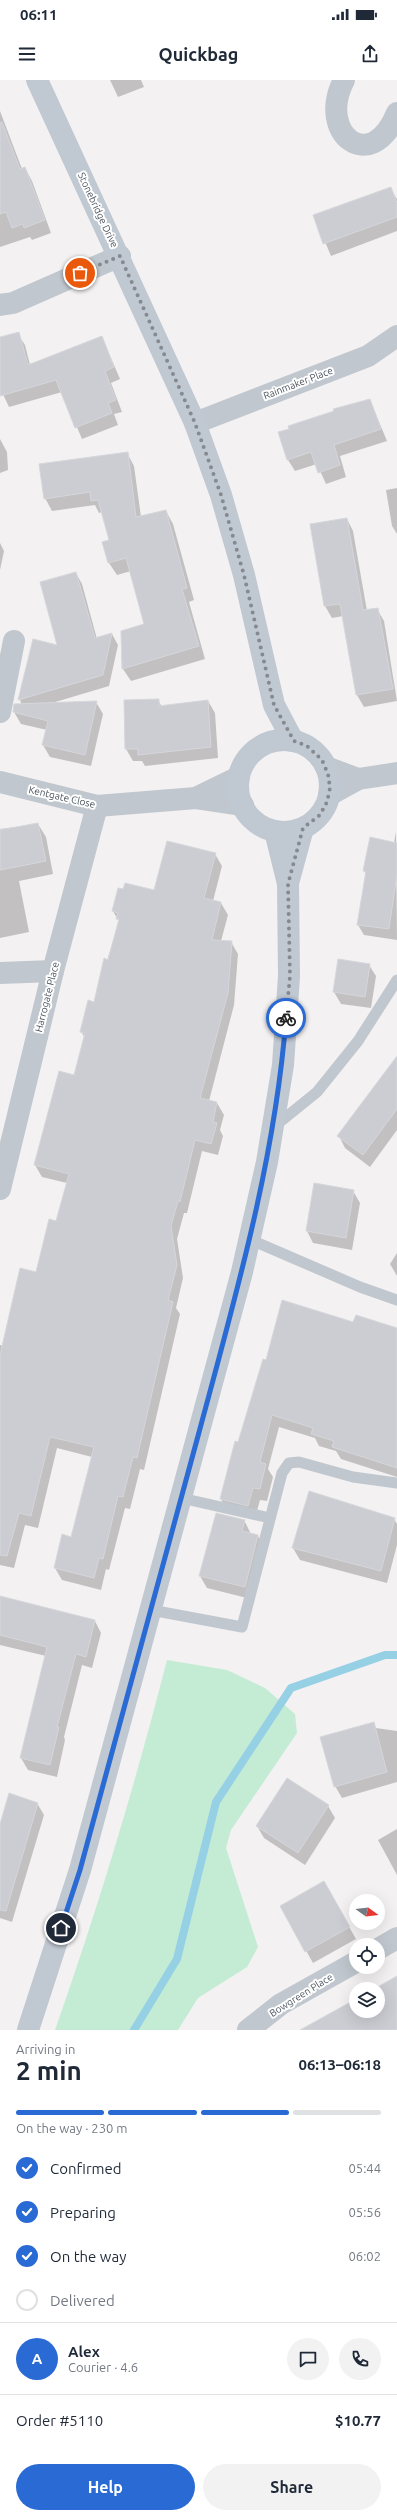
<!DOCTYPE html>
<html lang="en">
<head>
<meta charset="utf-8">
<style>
  :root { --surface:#fff; --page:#f2f2f3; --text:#1f2937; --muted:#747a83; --line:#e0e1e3; --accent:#296ad4 }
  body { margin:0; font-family:Ubuntu,sans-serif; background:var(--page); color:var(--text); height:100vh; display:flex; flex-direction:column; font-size:15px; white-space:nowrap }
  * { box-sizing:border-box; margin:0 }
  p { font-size:13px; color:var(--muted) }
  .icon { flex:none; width:22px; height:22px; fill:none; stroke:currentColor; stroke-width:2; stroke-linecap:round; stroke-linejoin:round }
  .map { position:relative; height:1950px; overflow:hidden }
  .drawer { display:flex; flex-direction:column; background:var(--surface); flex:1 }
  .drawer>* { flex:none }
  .needle { width:26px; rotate:105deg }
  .buttons { position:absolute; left:349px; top:1814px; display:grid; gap:8px }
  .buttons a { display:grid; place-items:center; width:36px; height:36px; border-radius:50%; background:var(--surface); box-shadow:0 4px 16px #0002; font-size:20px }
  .pin { position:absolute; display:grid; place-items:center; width:34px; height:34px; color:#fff; margin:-17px; border:2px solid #fff; border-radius:50%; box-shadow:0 1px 4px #0007 }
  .courier { position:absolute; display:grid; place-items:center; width:40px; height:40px; margin:-20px; border:3px solid #296ad4; border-radius:50%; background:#fff; color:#222; box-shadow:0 1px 5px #0007 }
  .head em { font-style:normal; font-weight:700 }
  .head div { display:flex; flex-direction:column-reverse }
  .head { display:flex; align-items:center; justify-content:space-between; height:68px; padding:0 16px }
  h1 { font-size:26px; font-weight:700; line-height:30px }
  .bar { display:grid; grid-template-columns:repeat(4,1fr); gap:6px 4px; align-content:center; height:48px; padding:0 16px }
  .bar i { height:5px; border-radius:3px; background:var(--line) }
  .bar .active { background:var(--accent) }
  .bar p { grid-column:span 4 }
  .line { display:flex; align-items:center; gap:10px; padding:0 16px; border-top:1px solid var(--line) }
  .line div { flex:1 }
  .round { display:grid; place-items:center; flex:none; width:42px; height:42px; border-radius:21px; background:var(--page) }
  ol { padding:0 16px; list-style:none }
  li { display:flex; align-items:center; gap:12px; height:44px }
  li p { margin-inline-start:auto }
  li .icon { padding:4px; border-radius:50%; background:var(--accent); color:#fff; stroke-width:4 }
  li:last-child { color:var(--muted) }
  li i { width:22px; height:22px; border:2px solid var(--line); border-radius:50% }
  .button { display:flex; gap:8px; margin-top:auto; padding:8px 16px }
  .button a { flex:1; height:46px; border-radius:24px; background:var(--accent); color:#fff; font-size:16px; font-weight:700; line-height:46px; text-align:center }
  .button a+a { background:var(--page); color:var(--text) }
  .status { display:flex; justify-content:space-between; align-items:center; height:28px; padding:0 20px; background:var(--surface); direction:ltr }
  .status svg { height:11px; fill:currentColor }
  header { display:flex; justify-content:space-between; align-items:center; height:52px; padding:0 16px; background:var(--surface); font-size:18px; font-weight:700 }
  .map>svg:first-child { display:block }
  .green { fill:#c4ecd5 }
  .shadow { fill:#0003 }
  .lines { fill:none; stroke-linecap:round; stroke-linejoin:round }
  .stream { stroke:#95d0e5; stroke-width:8 }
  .building { fill:#cbcdd3; stroke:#d5d7db }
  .lane { stroke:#c0c7ce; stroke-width:11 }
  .street { stroke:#c0c7ce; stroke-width:22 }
  .secondary { stroke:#c0c8d2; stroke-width:22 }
  .done { stroke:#858a91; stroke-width:4; stroke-dasharray:0 7.2 }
  .route { stroke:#296ad4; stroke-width:5 }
  .labels { text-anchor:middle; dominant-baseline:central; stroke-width:4; stroke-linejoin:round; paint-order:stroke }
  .street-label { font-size:10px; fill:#4a535d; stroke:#fff }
</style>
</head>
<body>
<div class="status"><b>06:11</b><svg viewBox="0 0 49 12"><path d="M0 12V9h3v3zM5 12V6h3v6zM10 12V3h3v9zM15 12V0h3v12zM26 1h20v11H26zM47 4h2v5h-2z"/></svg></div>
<header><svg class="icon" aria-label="menu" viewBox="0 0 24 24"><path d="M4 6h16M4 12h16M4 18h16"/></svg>Quickbag<svg class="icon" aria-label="share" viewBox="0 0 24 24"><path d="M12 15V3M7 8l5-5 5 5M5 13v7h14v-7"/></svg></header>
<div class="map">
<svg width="397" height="1950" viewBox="0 0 397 1950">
  <rect width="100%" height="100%" fill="#f3f1f1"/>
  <!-- green -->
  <path class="green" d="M167 1580 227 1590 265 1608 295 1634 297 1653 231 1750 226 1768 258 1867 247 1887 198 1918 178 1950H55C98 1828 135 1705 167 1580Z"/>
  <!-- shadow -->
  <g class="shadow">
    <path d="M110 0H141L144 7 118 17Z"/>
    <path d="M0 31 22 89 25 88 32 101 51 153 32 160 30 157 0 167Z"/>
    <path d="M390 108 397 119V151L331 176 314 136Z"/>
    <path d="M18 254 25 265 30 285 102 257 120 299 111 303 122 332 114 334 118 345 82 359 62 312 9 327 0 308V258Z"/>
    <path d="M370 320 387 361 340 376 346 397 326 404 317 384 295 391 288 380Z"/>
    <path d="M0 359 7 372 8 390 0 393Z"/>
    <path d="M127 373 134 386 141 437 166 431 173 444 194 520 189 522 205 579 131 601 123 589 122 551 145 544 131 491 117 495 109 483 104 462 110 460 102 432 99 433 95 425 52 431 45 418Z"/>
    <path d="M397 408V454L392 446 386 410Z"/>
    <path d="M347 439 353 451 367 531 377 529 384 541 397 621 364 627 357 615 343 536 332 538 325 526 311 445Z"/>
    <path d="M0 463 4 471 0 490Z"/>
    <path d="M76 493 82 504 97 559 112 554 118 565 109 606 52 623 96 622 103 634 91 686 50 677 43 665 47 650 21 644 14 632 22 625 20 620 34 560 58 566Z"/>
    <path d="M158 620 162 627 208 621 215 633 218 678 145 686 142 681H133L126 669 125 621Z"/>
    <path d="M38 744 46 757 53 794 19 801 29 852 0 858V749Z"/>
    <path d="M396 752 397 860 364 855 358 845 366 794 364 791 394 763Z"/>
    <path d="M215 774 222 786 213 821 221 823 228 835 221 861 231 862 238 874 234 925 209 1021 217 1023 224 1035 220 1050 223 1056 218 1075 202 1071 187 1133H184L177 1159 183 1198 176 1228 180 1234 144 1390 140 1389 130 1429 125 1428 109 1490 106 1489 101 1510 62 1500 55 1488 72 1458 92 1377 57 1368 38 1448 25 1445 14 1488 0 1485V1265L3 1266 36 1193 57 1142 67 1103 42 1097 35 1085 75 996 85 958 81 951 94 923 119 842 113 831 154 811Z"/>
    <path d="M369 885 376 896 371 928 341 924 334 912Z"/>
    <path d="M397 978V1050L370 1087 345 1068 339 1056Z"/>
    <path d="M353 1111 360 1123 352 1170 313 1163 307 1151Z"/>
    <path d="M397 1173V1196L390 1184Z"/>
    <path d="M354 1244 397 1255V1397L341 1379 336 1371 319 1366 315 1358 279 1347 268 1389 273 1397 267 1421 260 1420 255 1438 228 1432 221 1419 236 1362 239 1363 267 1281Z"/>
    <path d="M394 1439 397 1444V1465L387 1503 300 1480 293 1468Z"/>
    <path d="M244 1440 251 1454 258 1456 264 1468 251 1519 207 1508 200 1496Z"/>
    <path d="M0 1517 95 1541 101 1553 92 1588 82 1585 64 1657 65 1660 57 1697 28 1690 21 1678 46 1576 0 1565Z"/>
    <path d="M373 1643 376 1648 397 1651V1702L342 1718 335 1706Z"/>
    <path d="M37 1723 44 1735 12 1842 0 1838V1747Z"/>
    <path d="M328 1726 335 1738 305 1785 264 1758 257 1746Z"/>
    <path d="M397 1749V1795L378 1760Z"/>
    <path d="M324 1802 356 1859 313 1883 281 1826Z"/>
  </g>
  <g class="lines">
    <!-- stream -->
    <path class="stream" d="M134 1950 177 1879 216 1722 291 1608 385 1575H397"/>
  </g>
  <!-- building -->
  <g class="building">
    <path d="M2 42 20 89 25 87 45 140 24 148 23 144 12 148 6 132 0 134V43Z"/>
    <path d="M391 107 397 123V137L323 164 313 135Z"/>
    <path d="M19 252 28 285 102 256 114 287 105 291 116 320 108 323 112 333 75 348 56 300 0 316V257Z"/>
    <path d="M370 319 381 349 334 365 340 385 318 393 311 372 287 380 278 352 289 349 288 346 334 331 333 329Z"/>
    <path d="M128 372 136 437 166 430 187 508 182 509 199 566 122 589 121 551 144 544 126 478 108 483 102 462 109 460 98 420 91 421 90 412 44 419 39 384Z"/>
    <path d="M347 438 363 530 378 528 393 609 356 615 340 524 324 526 310 444Z"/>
    <path d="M76 492 95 558 112 553 103 595 18 620 33 559 57 565 40 502Z"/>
    <path d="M159 619V626L208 620 211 667 138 675V669H125L124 620Z"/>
    <path d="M97 621 85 675 42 665 48 641 13 632 14 624Z"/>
    <path d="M38 743 46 781 0 790V750Z"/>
    <path d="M370 757 397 763V794L389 849 357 845 366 791H363Z"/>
    <path d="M167 761 216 773 204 818 221 822 212 860 232 861 228 913 200 1018 217 1022 213 1042 217 1043 211 1064 195 1060 180 1122 178 1121 171 1146 177 1185 168 1220 173 1222 137 1378 133 1377 123 1417 118 1416 103 1479 99 1478 94 1498 54 1488 62 1454 71 1457 94 1367 50 1357 31 1436 19 1433 7 1476 0 1475V1275L20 1188 36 1192 49 1139 56 1141 69 1094 34 1085 59 991 74 995 85 953 80 952 88 920 94 922 104 878 108 880 119 839H116L118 833 112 831 118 808 123 809 125 803 154 810Z"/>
    <path d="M338 879 370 884 365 917 333 912Z"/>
    <path d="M397 976V1029L363 1075 337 1056Z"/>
    <path d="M314 1103 354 1110 346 1158 306 1151Z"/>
    <path d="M282 1220 353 1242 356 1235 397 1248V1388L332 1367 334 1361 311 1354 313 1348 272 1335 260 1382 266 1384 260 1409 253 1408 248 1426 220 1419 235 1361 238 1362 263 1279 266 1280Z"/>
    <path d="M309 1411 395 1438 381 1491 292 1468Z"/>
    <path d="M216 1433 245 1440 242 1451 258 1455 245 1507 199 1496Z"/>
    <path d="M0 1516 95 1540 86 1577 76 1574 57 1647H59L50 1685 20 1678 47 1567 0 1555Z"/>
    <path d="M374 1642 387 1692 334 1707 320 1657Z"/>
    <path d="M287 1698 329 1725 298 1773 256 1746Z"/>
    <path d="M9 1713 38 1723 6 1831 0 1830V1744Z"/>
    <path d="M324 1801 350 1847 305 1872 280 1826Z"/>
    <path d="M397 1896V1950H300L356 1919V1931H378V1909H374Z"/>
  </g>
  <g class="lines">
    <!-- lane -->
    <g class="lane">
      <path d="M275 1046 317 1012 358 961 397 900"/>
      <path d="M249 1159 360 1207 397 1220"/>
      <path d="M181 1418 270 1438"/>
      <path d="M151 1530 242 1547 282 1393 289 1383 299 1382 353 1397 397 1403"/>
    </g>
    <!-- street -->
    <g class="street">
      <path d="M344 0C316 53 371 97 397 33"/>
      <path d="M0 225 13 223 120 176"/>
      <path d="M195 343 368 276 397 256"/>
      <path d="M0 632 14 561"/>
      <path d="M326 687 358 699"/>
      <path d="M0 702 97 726 196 718 243 725"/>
      <path d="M329 715 358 699 397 693"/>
      <path d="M196 718 239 697"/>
      <path d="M0 893 53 891"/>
      <path d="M0 1109 53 891 97 726"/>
      <path d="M378 1869 397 1858"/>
      <path d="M248 1950 281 1924 356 1882"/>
    </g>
    <!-- secondary -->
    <g class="secondary">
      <path d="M37 0 195 343 221 415 244 495 274 625 293 661"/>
      <circle cx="284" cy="706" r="46"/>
      <path d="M288 803 303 748"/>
      <path d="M28 1950 80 1790 242 1192 267 1082 283 985 289 896 288 804 275 751"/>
    </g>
  </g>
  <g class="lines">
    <!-- done -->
    <path class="done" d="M80 193 120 176 195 343 221 415 244 495 274 625 294 661 307 666 322 680 328 694 330 708 327 722 320 735 303 748 288 804 290 896 286 938"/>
    <!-- route -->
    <path class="route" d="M61 1848 80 1790C120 1646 159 1501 198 1356 235 1218 275 1081 286 938"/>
  </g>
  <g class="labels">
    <!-- street labels -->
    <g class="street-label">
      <text transform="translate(98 130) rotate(65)">Stonebridge Drive</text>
      <text transform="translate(298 303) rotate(-21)">Rainmaker Place</text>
      <text transform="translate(62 717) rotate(13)">Kentgate Close</text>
      <text transform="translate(47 917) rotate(-76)">Harrogate Place</text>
      <text transform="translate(301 1915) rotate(-32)">Bowgreen Place</text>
    </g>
  </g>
</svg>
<div class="buttons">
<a><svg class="needle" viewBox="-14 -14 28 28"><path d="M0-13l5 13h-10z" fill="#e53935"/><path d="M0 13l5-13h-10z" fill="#747a83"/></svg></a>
<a><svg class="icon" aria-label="locate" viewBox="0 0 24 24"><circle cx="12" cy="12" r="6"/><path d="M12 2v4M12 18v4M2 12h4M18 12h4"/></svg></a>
<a><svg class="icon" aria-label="layers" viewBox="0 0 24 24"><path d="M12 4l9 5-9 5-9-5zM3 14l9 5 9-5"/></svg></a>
</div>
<div class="pin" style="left:80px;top:193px;background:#ea580c"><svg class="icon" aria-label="bag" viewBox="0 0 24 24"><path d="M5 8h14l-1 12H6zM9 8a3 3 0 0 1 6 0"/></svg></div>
<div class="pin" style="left:61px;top:1848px;background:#1f2937"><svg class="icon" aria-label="home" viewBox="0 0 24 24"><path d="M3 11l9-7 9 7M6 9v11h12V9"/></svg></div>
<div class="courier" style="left:286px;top:938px"><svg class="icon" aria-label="bike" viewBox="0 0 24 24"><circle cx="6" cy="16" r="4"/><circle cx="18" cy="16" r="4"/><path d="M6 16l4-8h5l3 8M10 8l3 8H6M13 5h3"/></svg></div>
</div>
<section class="drawer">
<div class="head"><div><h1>2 min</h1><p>Arriving in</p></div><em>06:13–06:18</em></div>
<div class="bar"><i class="active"></i><i class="active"></i><i class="active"></i><i></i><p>On the way · 230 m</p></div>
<ol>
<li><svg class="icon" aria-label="check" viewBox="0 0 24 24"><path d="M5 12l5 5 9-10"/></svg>Confirmed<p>05:44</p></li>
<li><svg class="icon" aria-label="check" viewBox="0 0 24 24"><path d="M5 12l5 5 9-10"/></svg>Preparing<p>05:56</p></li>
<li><svg class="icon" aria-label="check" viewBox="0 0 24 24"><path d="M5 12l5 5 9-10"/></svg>On the way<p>06:02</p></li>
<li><i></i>Delivered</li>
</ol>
<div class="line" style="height:72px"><b class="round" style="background:var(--accent);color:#fff">A</b><div><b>Alex</b><p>Courier · 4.6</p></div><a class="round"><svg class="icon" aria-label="chat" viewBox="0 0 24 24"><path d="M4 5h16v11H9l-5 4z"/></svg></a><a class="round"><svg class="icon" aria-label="phone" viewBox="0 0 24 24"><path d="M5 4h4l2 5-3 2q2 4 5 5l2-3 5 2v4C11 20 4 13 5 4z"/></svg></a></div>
<div class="line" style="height:52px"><div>Order #5110</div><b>$10.77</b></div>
<div class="button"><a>Help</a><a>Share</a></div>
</section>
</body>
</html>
